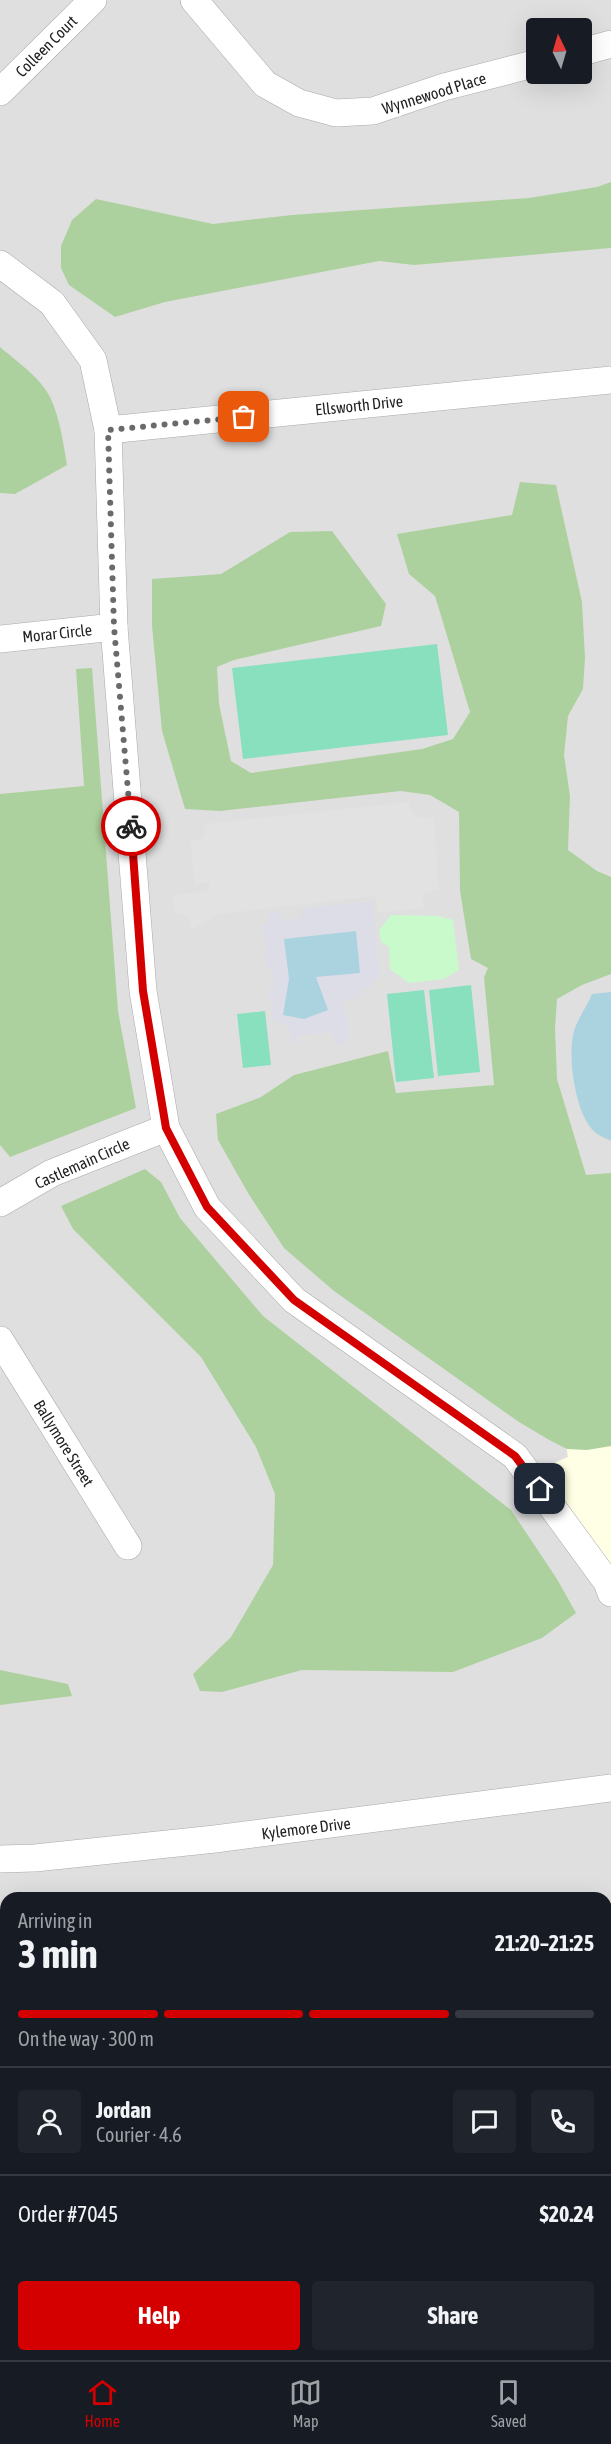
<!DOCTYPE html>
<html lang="en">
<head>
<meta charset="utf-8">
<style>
  :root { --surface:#171b24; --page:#20242c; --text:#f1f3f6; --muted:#9ea1a6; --line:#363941; --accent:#d40000 }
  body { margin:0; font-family:"Asap Condensed",sans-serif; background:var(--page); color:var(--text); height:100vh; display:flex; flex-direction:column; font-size:22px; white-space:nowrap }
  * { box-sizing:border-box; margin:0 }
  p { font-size:20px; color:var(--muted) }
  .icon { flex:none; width:33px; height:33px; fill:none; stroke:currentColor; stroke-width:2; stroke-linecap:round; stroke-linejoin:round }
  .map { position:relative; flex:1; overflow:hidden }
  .panel { position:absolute; left:0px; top:1892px; width:612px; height:470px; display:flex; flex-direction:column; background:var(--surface); border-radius:18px 18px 0 0; box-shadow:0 6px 24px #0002 }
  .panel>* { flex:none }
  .needle { width:39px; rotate:355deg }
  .tools { position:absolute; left:526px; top:18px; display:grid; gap:12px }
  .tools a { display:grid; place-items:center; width:66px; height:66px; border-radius:6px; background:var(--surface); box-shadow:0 6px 24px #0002; font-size:30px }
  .pin { position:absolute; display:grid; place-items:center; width:51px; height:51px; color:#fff; margin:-26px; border-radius:12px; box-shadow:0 3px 9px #0006 }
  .courier { position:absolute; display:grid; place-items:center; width:60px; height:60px; margin:-30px; border:4px solid #d40000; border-radius:50%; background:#fff; color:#222; box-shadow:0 2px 8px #0007 }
  .summary em { font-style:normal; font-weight:700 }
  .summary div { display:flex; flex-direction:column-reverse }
  .summary { display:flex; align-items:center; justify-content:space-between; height:102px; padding:0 18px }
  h1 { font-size:39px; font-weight:700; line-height:45px }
  .bar { display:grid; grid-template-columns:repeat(4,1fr); gap:9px 6px; align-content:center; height:72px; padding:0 18px }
  .bar i { height:8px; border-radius:4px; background:var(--line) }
  .bar .current { background:var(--accent) }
  .bar p { grid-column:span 4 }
  .line { display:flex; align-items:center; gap:15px; padding:0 18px; border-top:2px solid var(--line) }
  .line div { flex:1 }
  .round { display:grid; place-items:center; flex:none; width:63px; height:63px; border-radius:6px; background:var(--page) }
  .action { display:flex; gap:12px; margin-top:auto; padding:12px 18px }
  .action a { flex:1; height:69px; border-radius:6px; background:var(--accent); color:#fff; font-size:24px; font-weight:700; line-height:69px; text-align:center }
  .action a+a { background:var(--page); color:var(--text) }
  .tab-bar { display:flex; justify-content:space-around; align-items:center; height:84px; border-top:2px solid var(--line); background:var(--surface); font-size:16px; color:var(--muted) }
  .tab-bar a { display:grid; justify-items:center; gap:3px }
  .tab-bar .current { color:var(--accent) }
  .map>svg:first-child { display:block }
  .residential { fill:#e0dfdf; fill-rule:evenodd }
  .education { fill:#ffffe5 }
  .forest { fill:#add19e }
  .park { fill:#c8facc }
  .pitch { fill:#88e0be }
  .parking { fill:#e2e2e2 }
  .plaza { fill:#dddde8; fill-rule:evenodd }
  .water { fill:#aad3df }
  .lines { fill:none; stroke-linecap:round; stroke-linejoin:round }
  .minor-casing { stroke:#a9a9a9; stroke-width:28 }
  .minor { stroke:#fff; stroke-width:27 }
  .done { stroke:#6b6a68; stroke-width:6; stroke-dasharray:0 10.8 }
  .route { stroke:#d40000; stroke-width:8 }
  .labels { text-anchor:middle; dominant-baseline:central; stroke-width:6; stroke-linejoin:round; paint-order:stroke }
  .street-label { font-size:16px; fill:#222; stroke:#fff }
</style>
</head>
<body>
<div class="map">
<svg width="611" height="2360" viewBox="0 0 611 2360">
  <rect width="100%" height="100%" fill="#f2efe9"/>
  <!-- residential -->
  <path class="residential" d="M0 0H611V1208L535 1242 568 1457 538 1470 592 1539 611 1575V2360H0ZM537 28H582V74H537ZM6 1898H606V2355H6Z"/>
  <!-- education -->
  <path class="education" d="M611 1208V1575L592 1539 538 1470 568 1457 535 1242Z"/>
  <!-- forest -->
  <g class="forest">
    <path d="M611 182V248L414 265 379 261 165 302 115 317 69 285 61 268V246L72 220 96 199 213 224 292 215 529 198 597 187Z"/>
    <path d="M0 347C16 361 40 377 50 397 60 418 63 442 67 465L15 494 0 493Z"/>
    <path d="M520 482 556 485 582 602 585 658 583 689 568 716 564 755 570 796 568 850 597 871 611 877V974L582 985 557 999 555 1028 557 1079 586 1175 611 1173V1446L587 1450 567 1449 551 1441 519 1422 334 1291 284 1248 248 1193 218 1140 216 1114 261 1097 294 1075 388 1051 396 1093 494 1085 484 977 488 968 471 959 460 891 459 812 430 795 401 791 220 811 185 809 162 731 152 626V579L221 574 290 532 332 531 386 604 381 626 234 660 217 667 219 704 231 761 251 773 422 749 453 739 470 712 435 596 409 574 397 534 512 515Z"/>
    <path d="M92 668 118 1011 136 1108 10 1157 0 1145V794L84 786 76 669Z"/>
    <path d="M145 1169 161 1182 180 1218 263 1316 511 1510 557 1579 576 1613 542 1638 453 1672 302 1670 222 1692 200 1691 193 1674 231 1637 273 1565 275 1494 256 1447 201 1357 73 1229 61 1206Z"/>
    <path d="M0 1670 68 1684 72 1696 0 1705Z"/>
    <path d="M6 1999V2051L1 2049 0 2007Z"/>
  </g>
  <!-- park -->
  <path class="park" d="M391 915 438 916 453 920 459 970 444 979 409 983 390 969 389 947 381 942 379 930Z"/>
  <!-- pitch -->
  <g class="pitch">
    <path d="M437 644 448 735 243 759 232 668Z"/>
    <path d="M471 985 480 1072 438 1076 429 990Z"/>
    <path d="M424 990 434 1078 396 1082 387 994Z"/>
    <path d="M265 1011 271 1065 243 1068 237 1014Z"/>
  </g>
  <!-- parking -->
  <path class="parking" d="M409 802 411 811 418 817 434 818 439 890 423 893 424 908 378 913 375 896 220 914 192 929 189 920 182 913 175 915 173 895 209 891 210 882 194 884 191 840 205 838 204 824Z"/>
  <!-- plaza -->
  <path class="plaza" d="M372 901 380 979 373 980 371 987 362 989 363 997 343 1000 348 1024V1044L335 1045 333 1032 296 1036V1043H292L290 1028 273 1020 269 988 274 987 272 968 267 967 264 953 267 952 262 924 269 923 268 913 281 912V922L296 919 300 917 303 909ZM284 939 296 1019 283 1014 289 979Z"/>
  <!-- water -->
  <g class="water">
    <path d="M356 931 360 973 316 977 328 1010 304 1019 283 1015 289 979 284 939Z"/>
    <path d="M611 992V1141C606 1138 599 1136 595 1132 575 1116 567 1054 574 1031 578 1018 587 1006 592 994Z"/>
  </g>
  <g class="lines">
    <defs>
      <g id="minor">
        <path d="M194 0 265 84 299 103 336 113 373 111 444 87 537 63"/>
        <path d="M582 52 611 44"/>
        <path d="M0 92 93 0"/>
        <path d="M0 264 52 303 93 360 108 430 114 627 143 991 166 1128 207 1207 294 1300 515 1456 607 1582 611 1593"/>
        <path d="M108 430 611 380"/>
        <path d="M0 639 114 627"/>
        <path d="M0 1203 52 1173 166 1128"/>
        <path d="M0 1340 128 1546"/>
        <path d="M0 1859 35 1858 215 1839 611 1788"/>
        <path d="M606 2071H611"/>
        <path d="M0 2303 6 2345"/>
      </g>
    </defs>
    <!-- minor casing -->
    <use href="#minor" class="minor-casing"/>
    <!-- minor -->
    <use href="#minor" class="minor"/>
  </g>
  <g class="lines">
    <!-- done -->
    <path class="done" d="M131 826 114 627 108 430 244 417"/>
    <!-- route -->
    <path class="route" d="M131 826 143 991 166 1128 207 1207 294 1300 515 1456 540 1489"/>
  </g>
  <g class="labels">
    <!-- street labels -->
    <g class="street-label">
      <text transform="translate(46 46) rotate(-45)">Colleen Court</text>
      <text transform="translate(434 93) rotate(-17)">Wynnewood Place</text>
      <text transform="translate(359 405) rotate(-6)">Ellsworth Drive</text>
      <text transform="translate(57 633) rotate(-6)">Morar Circle</text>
      <text transform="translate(82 1163) rotate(-24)">Castlemain Circle</text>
      <text transform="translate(64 1443) rotate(58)">Ballymore Street</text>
      <text transform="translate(306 1828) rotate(-7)">Kylemore Drive</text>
    </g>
  </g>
</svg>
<div class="tools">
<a><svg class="needle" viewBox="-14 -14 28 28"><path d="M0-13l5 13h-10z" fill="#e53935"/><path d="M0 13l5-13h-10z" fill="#9ea1a6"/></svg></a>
</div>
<div class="pin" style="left:244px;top:417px;background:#ea580c"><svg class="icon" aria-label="bag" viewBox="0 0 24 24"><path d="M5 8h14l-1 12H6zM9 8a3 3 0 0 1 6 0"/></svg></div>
<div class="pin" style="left:540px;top:1489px;background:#1f2937"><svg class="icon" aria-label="home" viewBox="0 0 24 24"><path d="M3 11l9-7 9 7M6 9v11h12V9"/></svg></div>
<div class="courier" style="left:131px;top:826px"><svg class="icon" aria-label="bike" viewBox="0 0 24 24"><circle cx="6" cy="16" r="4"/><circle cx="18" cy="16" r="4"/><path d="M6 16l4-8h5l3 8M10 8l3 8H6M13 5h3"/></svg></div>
<section class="panel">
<div class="summary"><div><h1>3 min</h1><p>Arriving in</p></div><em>21:20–21:25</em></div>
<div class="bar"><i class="current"></i><i class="current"></i><i class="current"></i><i></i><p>On the way · 300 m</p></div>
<div class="line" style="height:108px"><a class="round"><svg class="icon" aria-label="person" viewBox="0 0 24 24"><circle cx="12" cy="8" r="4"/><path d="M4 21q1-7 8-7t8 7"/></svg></a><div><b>Jordan</b><p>Courier · 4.6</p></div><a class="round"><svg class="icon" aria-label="chat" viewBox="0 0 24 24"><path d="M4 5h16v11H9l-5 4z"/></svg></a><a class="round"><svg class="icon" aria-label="phone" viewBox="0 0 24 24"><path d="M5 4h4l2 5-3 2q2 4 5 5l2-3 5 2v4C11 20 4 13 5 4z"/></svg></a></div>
<div class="line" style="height:78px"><div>Order #7045</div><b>$20.24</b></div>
<div class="action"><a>Help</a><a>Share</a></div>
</section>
</div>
<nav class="tab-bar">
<a class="current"><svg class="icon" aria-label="home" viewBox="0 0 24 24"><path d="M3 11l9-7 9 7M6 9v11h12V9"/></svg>Home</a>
<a><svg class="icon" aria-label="map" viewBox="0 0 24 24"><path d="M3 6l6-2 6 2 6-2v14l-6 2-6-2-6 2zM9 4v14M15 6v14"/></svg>Map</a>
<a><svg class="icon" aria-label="saved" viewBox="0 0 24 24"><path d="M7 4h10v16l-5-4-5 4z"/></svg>Saved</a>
</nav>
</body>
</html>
